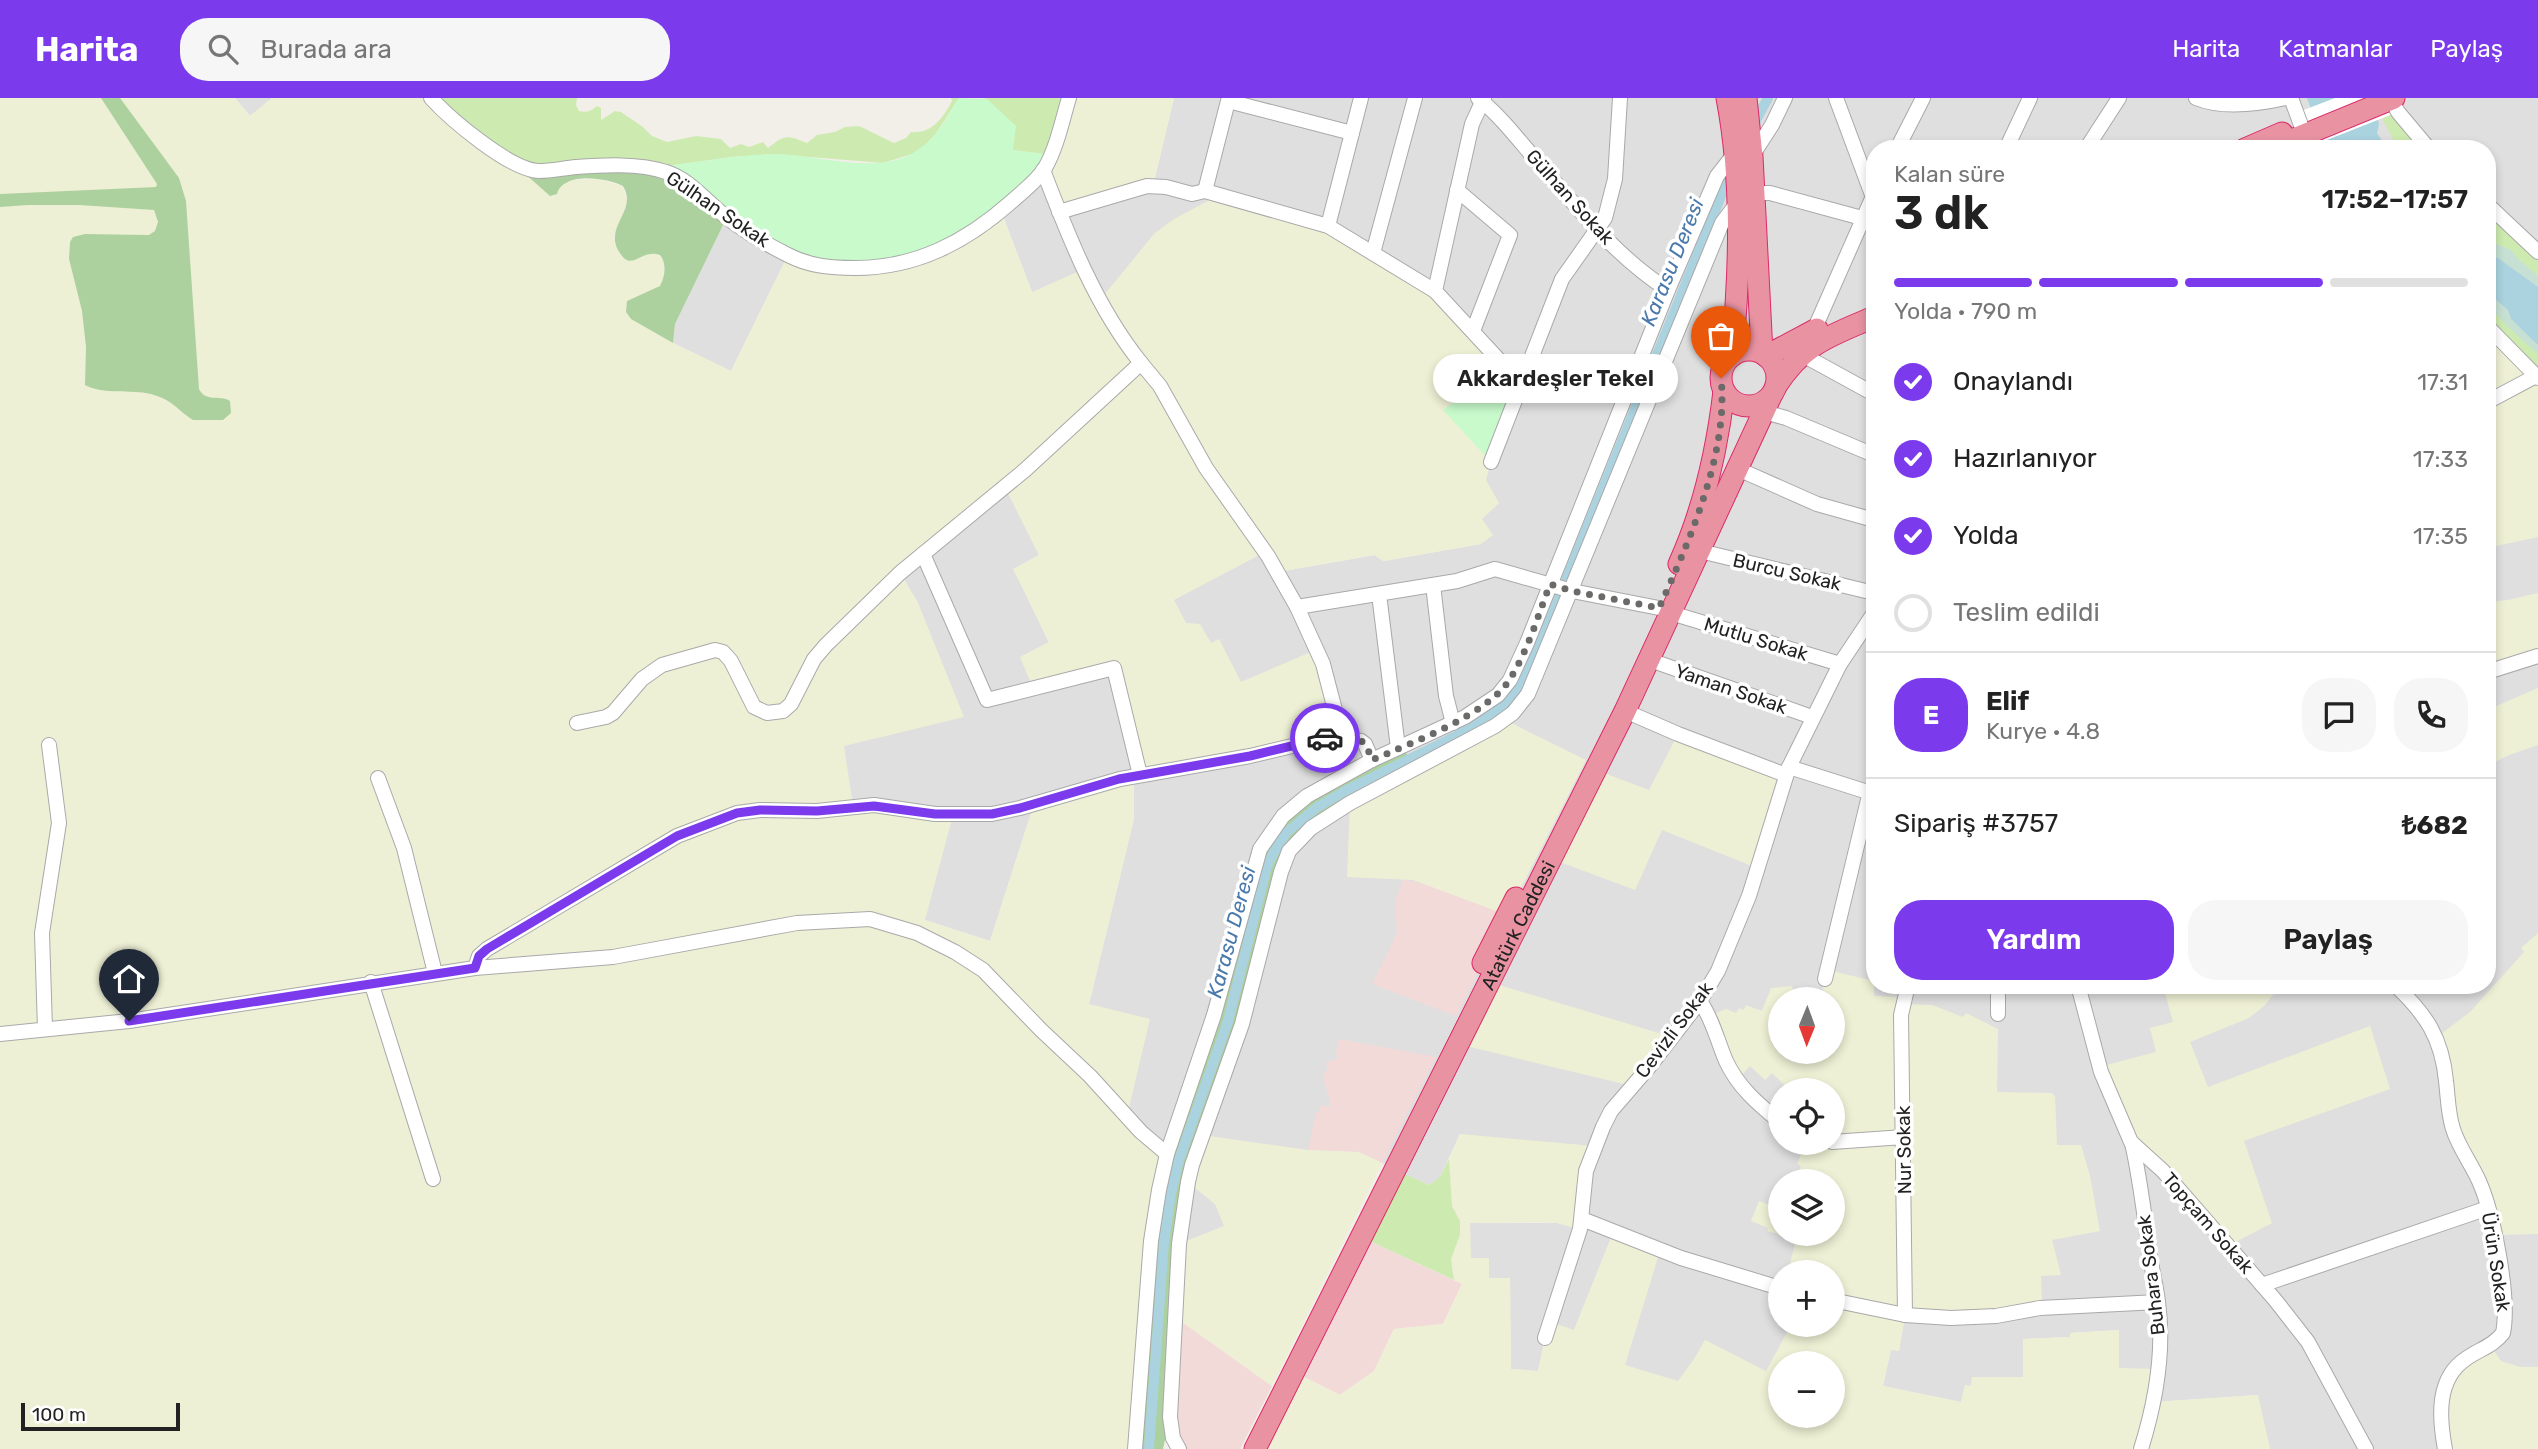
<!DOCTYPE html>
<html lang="tr">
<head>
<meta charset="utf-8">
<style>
  :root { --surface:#fff; --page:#f6f6f6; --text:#222; --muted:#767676; --line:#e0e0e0; --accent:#7c3aed }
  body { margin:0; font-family:Rubik,sans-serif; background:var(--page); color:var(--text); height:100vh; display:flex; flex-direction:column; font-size:26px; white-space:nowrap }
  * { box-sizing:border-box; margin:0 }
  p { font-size:23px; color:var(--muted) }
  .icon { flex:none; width:38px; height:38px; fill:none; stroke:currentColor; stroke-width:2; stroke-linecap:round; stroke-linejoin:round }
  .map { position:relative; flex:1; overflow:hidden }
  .sheet { position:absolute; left:1866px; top:42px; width:630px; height:854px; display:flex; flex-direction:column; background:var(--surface); border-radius:28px; box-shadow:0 4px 10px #0003 }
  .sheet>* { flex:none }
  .needle { width:46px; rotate:181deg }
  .tools { position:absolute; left:1768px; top:889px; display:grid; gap:14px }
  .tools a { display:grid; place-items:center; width:77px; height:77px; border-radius:50%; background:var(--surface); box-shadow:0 4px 10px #0003; font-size:35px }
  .scale { position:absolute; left:21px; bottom:18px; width:159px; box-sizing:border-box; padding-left:7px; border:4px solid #222; border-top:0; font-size:19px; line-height:24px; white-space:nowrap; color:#222; -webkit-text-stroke:5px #fff; paint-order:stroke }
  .pin { position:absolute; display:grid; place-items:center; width:60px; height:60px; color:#fff; margin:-72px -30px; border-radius:50% 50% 50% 0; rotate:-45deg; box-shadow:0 0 7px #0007 }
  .pin .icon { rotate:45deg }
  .courier { position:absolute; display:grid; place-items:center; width:70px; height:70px; margin:-35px; border:5px solid #7c3aed; border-radius:50%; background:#fff; color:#222; box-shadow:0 2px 9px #0007 }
  .bubble { position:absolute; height:49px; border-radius:24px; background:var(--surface); box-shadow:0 4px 10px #0003; font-size:23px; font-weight:600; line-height:49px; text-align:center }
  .overview em { font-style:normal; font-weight:600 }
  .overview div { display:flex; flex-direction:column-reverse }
  .overview { display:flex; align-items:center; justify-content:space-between; height:119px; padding:0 28px }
  h1 { font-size:46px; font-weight:600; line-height:52px }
  .bar { display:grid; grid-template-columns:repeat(4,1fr); gap:10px 7px; align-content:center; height:84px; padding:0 28px }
  .bar i { height:9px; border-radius:5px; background:var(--line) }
  .bar .active { background:var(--accent) }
  .bar p { grid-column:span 4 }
  .line { display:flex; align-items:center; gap:18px; padding:0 28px; border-top:2px solid var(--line) }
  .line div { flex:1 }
  .round { display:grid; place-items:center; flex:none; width:74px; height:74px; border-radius:28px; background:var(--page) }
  ol { padding:0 28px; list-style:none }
  li { display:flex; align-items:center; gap:21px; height:77px }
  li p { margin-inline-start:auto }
  li .icon { padding:7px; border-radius:50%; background:var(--accent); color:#fff; stroke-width:4 }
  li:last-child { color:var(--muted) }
  li i { width:38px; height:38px; border:4px solid var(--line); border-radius:50% }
  .action { display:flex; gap:14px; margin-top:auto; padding:14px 28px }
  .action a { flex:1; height:80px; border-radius:28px; background:var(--accent); color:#fff; font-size:28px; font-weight:600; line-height:80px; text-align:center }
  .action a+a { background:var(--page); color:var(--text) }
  header { display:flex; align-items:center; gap:42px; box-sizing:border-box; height:98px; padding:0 35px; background:var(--accent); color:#fff }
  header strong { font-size:33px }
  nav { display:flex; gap:38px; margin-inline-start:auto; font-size:24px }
  .search { width:490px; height:63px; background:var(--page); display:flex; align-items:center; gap:18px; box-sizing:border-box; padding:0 24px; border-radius:28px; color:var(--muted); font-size:26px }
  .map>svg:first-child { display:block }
  .residential { fill:#e0dfdf; fill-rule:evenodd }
  .commercial { fill:#f2dad9 }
  .farmland { fill:#eef0d5; fill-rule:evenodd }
  .grass { fill:#cdebb0 }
  .forest { fill:#add19e }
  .wetland { fill:#c6e0d4 }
  .park { fill:#c8facc }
  .water { fill:#aad3df }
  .pier { fill:#fff }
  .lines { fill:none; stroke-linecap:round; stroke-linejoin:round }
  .canal { stroke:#aad3df; stroke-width:10 }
  .minor-casing { stroke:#a9a9a9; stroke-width:16 }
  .highway-casing { stroke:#dc2a67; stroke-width:23 }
  .minor { stroke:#fff; stroke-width:14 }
  .highway { stroke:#e892a2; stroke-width:21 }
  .done { stroke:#6b6a68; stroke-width:7; stroke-dasharray:0 12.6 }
  .route { stroke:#7c3aed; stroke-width:9 }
  .labels { text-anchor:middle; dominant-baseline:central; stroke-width:7; stroke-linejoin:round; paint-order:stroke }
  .street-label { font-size:19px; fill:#222; stroke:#fff }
  .water-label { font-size:21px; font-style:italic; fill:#4a7aab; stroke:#fff }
</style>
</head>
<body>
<header>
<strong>Harita</strong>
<div class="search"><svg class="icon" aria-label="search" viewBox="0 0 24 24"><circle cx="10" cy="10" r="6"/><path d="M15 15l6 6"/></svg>Burada ara</div>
<nav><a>Harita</a><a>Katmanlar</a><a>Paylaş</a></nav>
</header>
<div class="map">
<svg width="2538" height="1351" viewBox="0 0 2538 1351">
  <rect width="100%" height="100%" fill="#f2efe9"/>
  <!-- residential -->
  <g class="residential">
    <path d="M235 0H272L250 18Z"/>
    <path d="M1174 0H2538V1351H2270L2257 1297 2155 1304 2119 1270V1232L2070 1235V1239L2024 1241 2023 1279H1973L1971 1288 1965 1287 1961 1304 1883 1288 1891 1251 1899 1253 1905 1217 1808 1265H1780V1309L1619 1284 1613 1135 1574 1232 1545 1240 1538 1273 1511 1271 1510 1181H1489L1470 1160V1125H1557L1580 1131 1460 1036 1440 1079 1429 1087 1359 1054 1308 1052 1192 1067 1127 1018 1089 906 1134 721V678L1034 706 990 843 925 822 853 708 843 648 963 618 917 503 900 475 1005 389 1039 457 1014 471 1049 545 1114 570 1240 584 1219 542 1211 546 1186 526 1173 502 1265 453 1278 474 1375 457 1384 463 1481 446 1155 135 1100 203 1032 194 1001 113 1043 72 1153 88ZM1874 51H2487V887H1874ZM1780 901H1832V954H1780ZM1780 992H1832V1045H1780ZM1780 1083H1832V1136H1780ZM1780 1174H1832V1227H1780Z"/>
    <path d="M727 119 788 157 731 273 673 245 675 226Z"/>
    <path d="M1188 1084 1215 1106 1225 1128 1179 1146Z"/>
  </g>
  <!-- commercial -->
  <g class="commercial">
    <path d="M1403 781 1429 787 1507 817 1456 918 1372 886 1397 835 1395 803Z"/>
    <path d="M1339 941 1436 959 1382 1065 1359 1054 1308 1052 1316 1014H1319L1320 1008H1331L1323 979 1325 973 1328 972 1326 964 1338 961 1336 953Z"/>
    <path d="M1361 1139 1462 1186 1443 1226 1394 1231 1374 1273 1340 1297 1294 1274Z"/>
    <path d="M1175 1219 1272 1288 1240 1351H1179L1170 1328Z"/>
  </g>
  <!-- farmland -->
  <g class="farmland">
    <path d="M0 0H235L250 18 272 0H431L515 65 548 96 557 92 565 84 572 82 598 81 623 88 627 103 613 141 638 160 651 154 660 157 664 163 663 182 660 188 648 195 631 221 673 245 731 273 788 157 1001 113 1032 194 1084 171 1100 202 1155 135 1174 121 1219 97 1328 128 1435 193 1505 268 1491 364 1486 382 1499 405 1482 421 1493 437 1481 446 1383 463 1374 457 1278 474 1265 454 1174 502 1186 525 1200 526 1211 545 1219 541 1241 584 1318 551 1342 639 1140 677 1114 571 1033 590 1020 559 1049 544 1013 471 1039 457 1005 389 900 475 917 503 964 619 844 648 853 708 953 717 925 822 990 843 1034 706 1134 678V721L1089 906 1150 921 1127 1018 1167 1056 1135 1351H0Z"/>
    <path d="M1069 0H1174L1153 88 1059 114 1044 73Z"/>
    <path d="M2487 233 2538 280V439L2487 450Z"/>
    <path d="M2538 495V558L2487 574V504L2508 502Z"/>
    <path d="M2538 590V647L2509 657 2487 668V612Z"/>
    <path d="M1505 622 1586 662 1507 817 1413 782 1347 779 1350 705Z"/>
    <path d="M1678 636 1786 677 1757 770 1662 732 1635 792 1552 761 1596 672 1649 692Z"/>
    <path d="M2538 835V1136L2495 1137 2461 1051 2437 939 2470 914 2524 854 2521 850Z"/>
    <path d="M1828 872 1874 883V898L1905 899 1904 906 1932 907 1963 919 1966 915 1998 931 1997 994 2052 995 2055 998 2057 1047H2081L2090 1078 2100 1133 2052 1142 2061 1177 2041 1178 2042 1210 1905 1217 1899 1253 1891 1252 1883 1288 1961 1304 1965 1287 1971 1288 1972 1279H2023V1241L2070 1239V1235L2119 1232V1270L2159 1271 2155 1304 2258 1297 2270 1351H1262L1294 1274 1340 1297 1374 1273 1394 1231 1443 1226 1462 1186 1454 1182 1453 1173 1451 1161 1460 1137V1123L1452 1108 1449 1061 1460 1036 1594 1048 1580 1131 1557 1125 1539 1124 1470 1125 1471 1160H1489V1180H1510L1511 1271 1538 1273 1550 1224 1574 1232 1613 1135 1660 1153 1625 1267 1678 1283 1694 1261 1705 1242 1766 1273 1791 1227H1832V1174H1788L1796 1141 1767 1133 1768 1130 1751 1123 1759 1103 1780 1111V1136H1832V1083H1795L1801 1068 1797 1066 1806 1045H1832V992H1790L1772 975 1765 982 1750 968 1737 982 1710 918 1726 911 1736 915 1739 910 1744 912 1746 907 1762 913 1771 890 1792 888 1795 901H1780V954H1832V901H1825L1821 882ZM1780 1265H1832V1318H1780Z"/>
    <path d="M1489 884 1672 939 1632 988 1458 946Z"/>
    <path d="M2163 887H2281L2265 907 2249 920 2190 944 2208 989 2370 928 2390 991 2244 1043 2272 1125 2228 1148 2131 1044 2099 969 2156 954 2150 930 2173 924Z"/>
    <path d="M1202 1037 1308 1052 1359 1054 1382 1065 1272 1288 1175 1219 1179 1146 1224 1128 1215 1106 1188 1084Z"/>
    <path d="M2490 1247 2501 1263 2520 1269H2538V1351H2445L2447 1280Z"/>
  </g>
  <!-- grass -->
  <g class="grass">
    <path d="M431 0H577L576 7 579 13C586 15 591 13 597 8L601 10V22L615 13 621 14 643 29 652 38 667 44 696 38 721 41 730 50 741 46 749 49 763 44 768 50C785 36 788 37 807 45L817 37 835 34 845 29 859 28 894 45 906 40 911 34C932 36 943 20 952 3L951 0H959L935 37 925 47 912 56 883 65 773 56 732 59 668 68 528 71Z"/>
    <path d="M983 0H1069L1051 57 1013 52 987 1Z"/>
    <path d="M2398 14 2429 51H2398L2382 20Z"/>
    <path d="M2487 106 2538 154V178L2518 161 2511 152 2487 142Z"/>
    <path d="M2487 201 2508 228 2538 256V280L2487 228Z"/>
    <path d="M1449 1061 1452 1108 1460 1123V1137L1451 1161 1454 1182 1361 1139 1395 1071 1429 1087 1440 1079Z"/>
  </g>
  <!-- forest -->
  <g class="forest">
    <path d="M101 0H120L179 80 186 103 199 291C206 305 219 296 230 303L231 315 223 322H193C176 311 173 302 151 296 130 291 103 297 85 287L86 249 82 213 69 161 70 144 73 139 85 136 149 137 155 133 158 124 154 112 79 107H28L0 109V96L156 89 157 86Z"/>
    <path d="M659 72 727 119 675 226 673 245 631 221 626 214 627 203 660 188C665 179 667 165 660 157 639 150 632 177 618 152 605 127 638 112 623 88 607 80 564 73 557 96L550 98 523 74Z"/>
    <path d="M1403 648 1414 672 1296 744 1242 926 1192 1067 1170 1319 1163 1351H1135L1152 1125 1250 783 1283 718Z"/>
  </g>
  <!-- wetland -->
  <g class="wetland">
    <path d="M2487 142 2511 152 2518 161 2538 178V189L2498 160 2487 155Z"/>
    <path d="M2487 194 2508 212 2511 221 2538 247V256C2524 242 2487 215 2487 194Z"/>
  </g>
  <!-- park -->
  <g class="park">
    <path d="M959 0 987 1 1016 28 1013 52 1051 57 982 127 885 169 788 157 667 68C703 63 738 57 774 56 816 56 874 77 911 56 927 48 939 33 948 18 952 12 954 5 959 0Z"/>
    <path d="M1505 268 1522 287 1491 364 1443 312Z"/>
  </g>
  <!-- water -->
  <g class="water">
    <path d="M2307 0H2372L2379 26 2377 35 2384 46V51H2338C2322 42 2313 17 2307 0Z"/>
    <path d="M2487 155 2498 160 2538 189V247L2511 221 2508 212 2487 194Z"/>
  </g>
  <!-- pier -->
  <path class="pier" d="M2335 0H2391L2398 14 2309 49 2296 15Z"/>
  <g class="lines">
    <!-- canal -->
    <g class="canal">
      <path d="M1751 31 1768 0"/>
      <path d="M1149 1351 1164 1144 1171 1095 1179 1062 1228 923 1267 768 1273 756 1286 735 1316 710 1345 693 1456 638 1499 611 1520 589 1539 549 1732 71"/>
    </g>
    <defs>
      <g id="minor">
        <path d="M431 0C450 21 510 72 539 73 551 73 564 70 576 69 604 67 639 65 666 74 689 81 706 103 725 118 744 133 766 146 788 157 809 168 831 170 855 170 916 170 966 144 1011 104 1022 94 1037 83 1045 70 1057 49 1062 23 1069 0"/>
        <path d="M1478 0C1497 15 1514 36 1530 55 1573 104 1613 157 1668 192"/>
        <path d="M1836 0 1874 102"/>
        <path d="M2196 0C2222 11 2259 6 2286 0"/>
        <path d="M2291 0 2301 27"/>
        <path d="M2391 1 2398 14 2429 51"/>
        <path d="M1897 51 1923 0"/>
        <path d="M2006 51 2030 0"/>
        <path d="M2086 51 2119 0"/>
        <path d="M1752 58 1772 27 1785 0"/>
        <path d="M1043 72C1069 140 1096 209 1141 265"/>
        <path d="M1457 92 1510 137 1473 233"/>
        <path d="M1205 93 1228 3 1352 35"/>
        <path d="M1755 95H1770L1862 120"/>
        <path d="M2487 106 2538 154"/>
        <path d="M1059 114 1147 88 1166 89 1192 96 1205 93 1328 128 1435 193 1522 287"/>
        <path d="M1328 128 1361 0"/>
        <path d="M1373 155 1415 0"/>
        <path d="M1435 193 1472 26 1484 0"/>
        <path d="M2487 228 2538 280"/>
        <path d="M1814 232 1874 96"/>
        <path d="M1801 256 1874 296"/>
        <path d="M2487 304 2536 278"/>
        <path d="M1764 314 1786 320 1874 357"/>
        <path d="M1491 364 1562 181 1605 120 1615 81 1620 0"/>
        <path d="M1738 371 1817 406 1874 422"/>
        <path d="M1700 453 1874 495"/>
        <path d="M923 456 987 602 1114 570 1140 677"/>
        <path d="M1433 487 1446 598 1453 625"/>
        <path d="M1379 496 1398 650"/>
        <path d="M1297 509 1457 483 1495 471 1572 493 1659 510"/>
        <path d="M1671 515 1840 566"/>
        <path d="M1650 562 1812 619"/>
        <path d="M2487 574 2538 558"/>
        <path d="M1625 613 1678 636 1786 677"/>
        <path d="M577 625 606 619 613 615 642 581 662 567 715 552 723 554 731 563 754 609 767 615 783 613 791 606 814 561 826 547 900 475 1025 372 1141 265 1160 288 1206 370 1268 458 1297 509 1323 566 1342 639"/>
        <path d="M1789 669 1874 696"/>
        <path d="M378 680 404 750 435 875"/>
        <path d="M475 870 479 858 487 851 677 738 737 715 760 712 817 713 874 707 935 716H992L1020 710 1120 681 1250 658 1330 639 1361 643 1365 646 1372 662"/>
        <path d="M1825 881 1868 702 1874 694"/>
        <path d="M371 884 433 1081"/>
        <path d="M1998 887V916"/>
        <path d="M2078 887 2101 974 2131 1044 2163 1073 2276 1203 2308 1244 2366 1351"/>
        <path d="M2395 887C2426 916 2442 940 2446 983 2448 999 2448 1016 2453 1031 2459 1050 2471 1065 2479 1083 2494 1117 2510 1200 2503 1235 2493 1248 2480 1251 2467 1260 2436 1280 2439 1319 2445 1351"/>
        <path d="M1700 903C1713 922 1717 942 1726 963 1738 989 1758 1006 1780 1024"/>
        <path d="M45 931 42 835 59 725 49 647"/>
        <path d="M0 936 129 923 475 870 613 859 797 825 870 821 917 835 955 854 983 872 1041 932 1090 978 1141 1034 1167 1056"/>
        <path d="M1832 1044 1904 1039"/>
        <path d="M2132 1045C2140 1080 2144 1115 2149 1151 2151 1169 2156 1186 2158 1204 2165 1254 2156 1303 2141 1351"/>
        <path d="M1582 1121 1681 1160 1780 1190"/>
        <path d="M2262 1187 2488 1110"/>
        <path d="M1832 1202 1905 1217 1951 1220 1996 1218 2040 1210 2158 1204"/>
        <path d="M1905 1217 1901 917 1908 887"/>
        <path d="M1545 1240 1580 1131 1586 1073 1603 1029 1611 1013 1649 969 1700 903 1718 873 1749 798 1789 669 1840 566 1874 515"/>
        <path d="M1135 1351 1151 1143 1159 1092 1167 1056 1214 917 1260 751 1283 718 1307 698 1372 662 1465 619 1498 597 1510 582 1527 545 1668 192 1717 78 1735 55"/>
        <path d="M1179 1351 1173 1340 1170 1319 1179 1146 1188 1084 1192 1067 1242 926 1281 774 1289 753 1311 730 1350 705 1495 628 1513 615 1528 596 1722 125 1737 105"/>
      </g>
      <g id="highway">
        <path d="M1727 0C1743 84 1740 172 1732 258"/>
        <path d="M1746 0 1752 58 1762 255"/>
        <path d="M2245 51 2282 35"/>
        <path d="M2270 51 2394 0"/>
        <circle cx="1749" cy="280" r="28"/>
        <path d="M1766 258 1817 231"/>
        <path d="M1776 288C1804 245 1830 238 1874 219"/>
        <path d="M1679 466C1704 411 1717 352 1724 293"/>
        <path d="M1483 865 1516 800"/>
        <path id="s1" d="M1255 1351 1625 613 1771 298"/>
      </g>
    </defs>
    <!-- minor casing -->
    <use href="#minor" class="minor-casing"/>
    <!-- highway casing -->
    <use href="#highway" class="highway-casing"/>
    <!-- minor -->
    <use href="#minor" class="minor"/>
    <!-- highway -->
    <use href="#highway" class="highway"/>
  </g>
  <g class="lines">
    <!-- done -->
    <path class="done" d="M1325 640C1336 638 1357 637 1365 646 1368 650 1370 658 1372 662 1411 645 1488 617 1510 581 1528 552 1538 518 1550 486L1572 493 1659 510C1689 444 1729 354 1721 280"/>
    <!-- route -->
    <path class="route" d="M129 923 475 870 479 858 487 851 677 738 737 715 760 712 817 713 874 708 935 716H992L1020 710 1119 681 1250 658 1325 640"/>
  </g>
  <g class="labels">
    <!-- street labels -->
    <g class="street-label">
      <text transform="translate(1570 99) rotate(48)">Gülhan Sokak</text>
      <text transform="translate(718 111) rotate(34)">Gülhan Sokak</text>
      <text transform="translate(1787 474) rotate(13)">Burcu Sokak</text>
      <text transform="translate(1756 541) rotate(17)">Mutlu Sokak</text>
      <text transform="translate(1731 591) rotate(19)">Yaman Sokak</text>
      <text stroke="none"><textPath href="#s1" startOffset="586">Atatürk Caddesi</textPath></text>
      <text transform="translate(1674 932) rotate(-53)">Cevizli Sokak</text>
      <text transform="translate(1904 1052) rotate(-91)">Nur Sokak</text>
      <text transform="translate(2208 1125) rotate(49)">Topçam Sokak</text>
      <text transform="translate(2496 1164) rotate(81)">Ürün Sokak</text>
      <text transform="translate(2151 1177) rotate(-97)">Buhara Sokak</text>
    </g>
    <!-- water labels -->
    <g class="water-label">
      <text transform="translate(1672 164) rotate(-68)">Karasu Deresi</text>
      <text transform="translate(1231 834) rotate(-75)">Karasu Deresi</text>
    </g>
  </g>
</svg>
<div class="tools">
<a><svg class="needle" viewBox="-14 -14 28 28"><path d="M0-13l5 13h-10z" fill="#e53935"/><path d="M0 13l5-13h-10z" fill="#767676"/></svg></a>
<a><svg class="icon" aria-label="locate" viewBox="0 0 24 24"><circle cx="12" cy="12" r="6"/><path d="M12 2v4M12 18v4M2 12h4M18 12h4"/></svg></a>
<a><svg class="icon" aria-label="layers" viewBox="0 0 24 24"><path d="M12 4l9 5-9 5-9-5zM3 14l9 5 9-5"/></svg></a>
<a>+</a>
<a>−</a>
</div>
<div class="scale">100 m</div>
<div class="pin" style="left:1721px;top:280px;background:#ea580c"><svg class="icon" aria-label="bag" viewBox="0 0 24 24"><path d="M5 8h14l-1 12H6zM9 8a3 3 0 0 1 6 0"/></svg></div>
<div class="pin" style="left:129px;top:923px;background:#1f2937"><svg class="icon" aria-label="home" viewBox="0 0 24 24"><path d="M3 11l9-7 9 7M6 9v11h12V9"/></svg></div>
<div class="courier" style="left:1325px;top:640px"><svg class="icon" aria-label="car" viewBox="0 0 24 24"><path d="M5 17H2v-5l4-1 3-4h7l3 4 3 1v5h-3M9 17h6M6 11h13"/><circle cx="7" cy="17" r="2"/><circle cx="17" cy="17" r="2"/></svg></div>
<div class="bubble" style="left:1433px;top:256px;width:245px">Akkardeşler Tekel</div>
<section class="sheet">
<div class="overview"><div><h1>3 dk</h1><p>Kalan süre</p></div><em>17:52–17:57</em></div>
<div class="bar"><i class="active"></i><i class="active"></i><i class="active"></i><i></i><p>Yolda · 790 m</p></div>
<ol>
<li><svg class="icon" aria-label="check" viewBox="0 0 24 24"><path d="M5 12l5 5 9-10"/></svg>Onaylandı<p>17:31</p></li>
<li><svg class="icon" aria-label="check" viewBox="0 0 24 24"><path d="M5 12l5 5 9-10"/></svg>Hazırlanıyor<p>17:33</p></li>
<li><svg class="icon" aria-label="check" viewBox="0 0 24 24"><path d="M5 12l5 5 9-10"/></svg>Yolda<p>17:35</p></li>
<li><i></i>Teslim edildi</li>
</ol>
<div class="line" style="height:126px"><b class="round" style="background:var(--accent);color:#fff">E</b><div><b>Elif</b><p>Kurye · 4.8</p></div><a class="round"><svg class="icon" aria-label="chat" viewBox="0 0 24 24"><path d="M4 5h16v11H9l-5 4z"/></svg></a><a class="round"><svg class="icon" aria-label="phone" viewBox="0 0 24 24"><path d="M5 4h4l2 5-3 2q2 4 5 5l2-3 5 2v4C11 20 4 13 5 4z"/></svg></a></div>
<div class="line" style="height:91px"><div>Sipariş #3757</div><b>₺682</b></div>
<div class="action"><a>Yardım</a><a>Paylaş</a></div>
</section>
</div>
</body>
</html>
